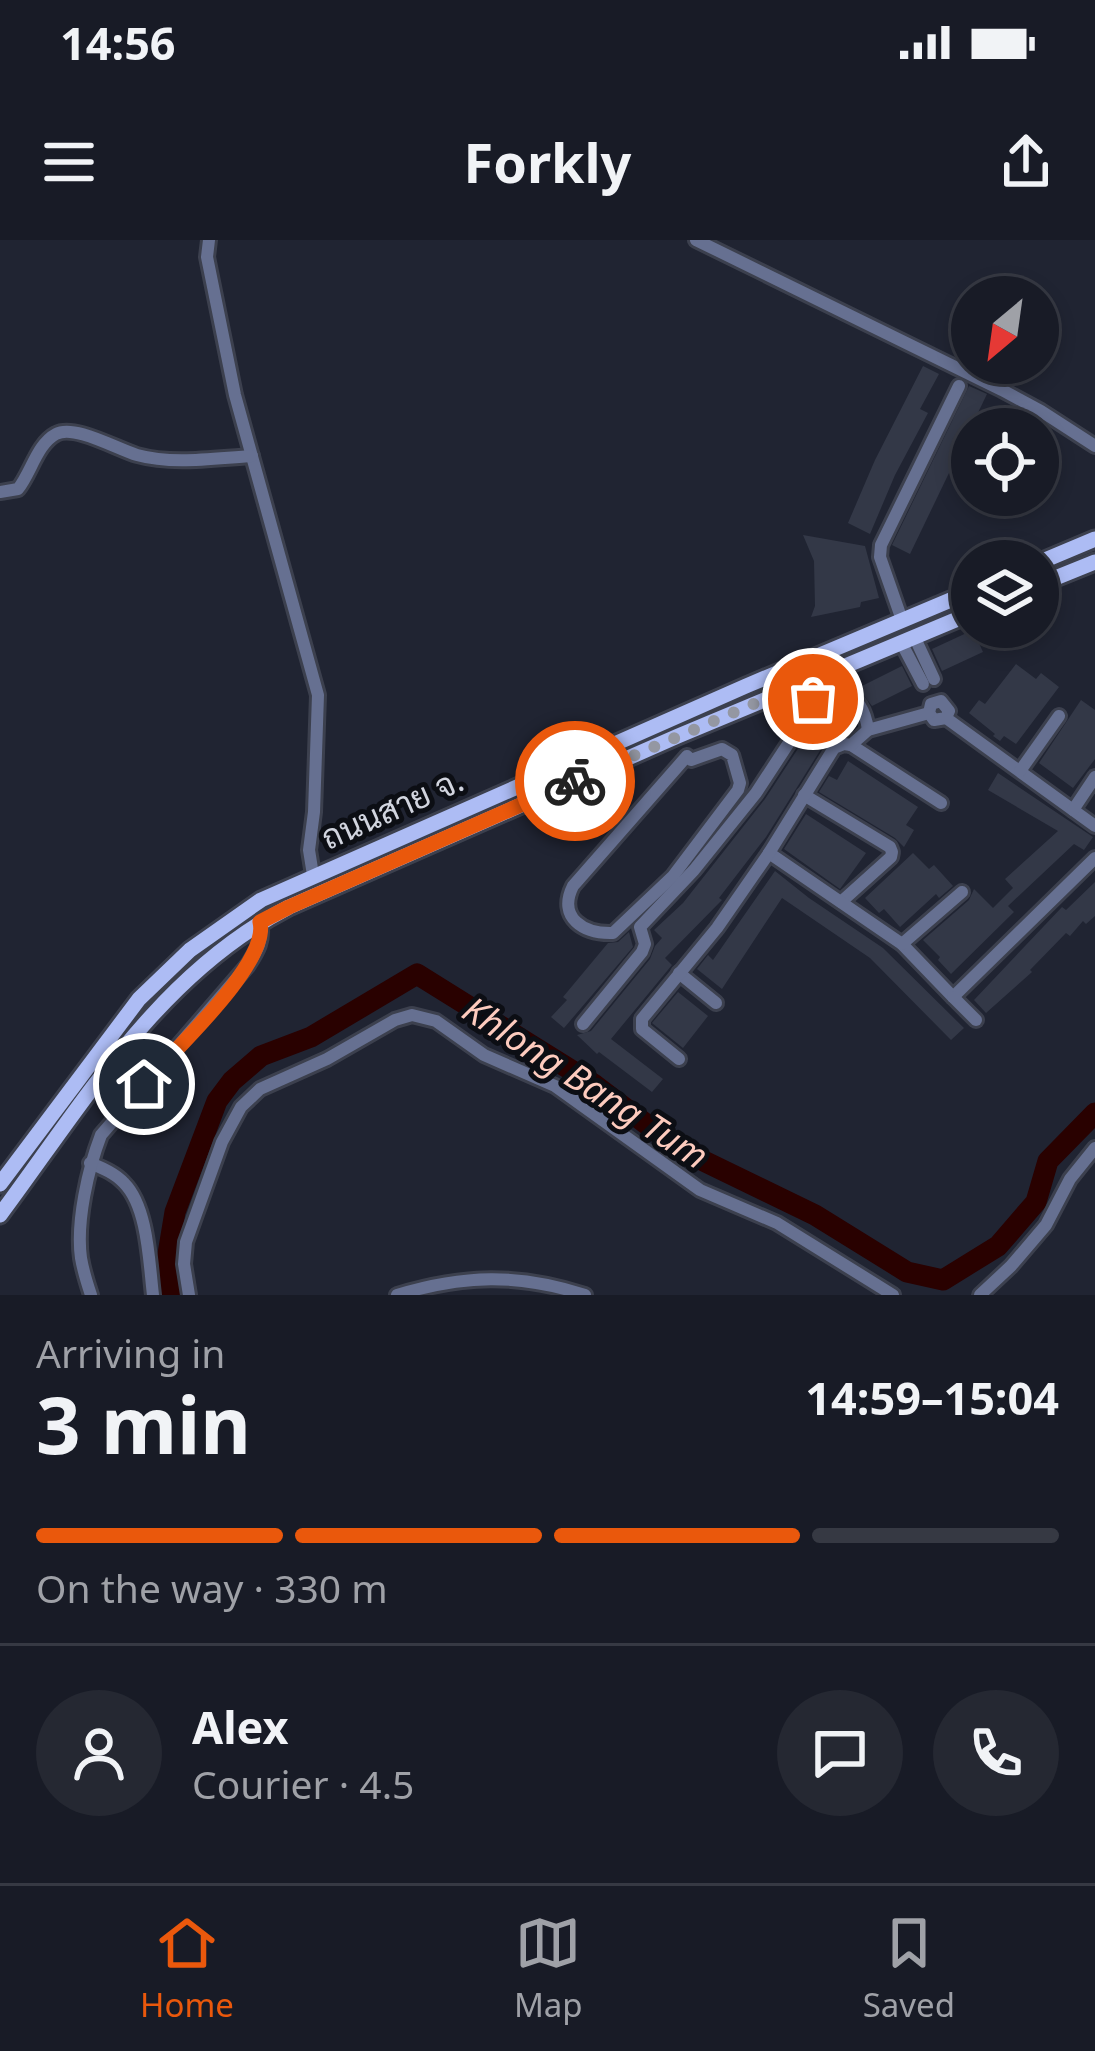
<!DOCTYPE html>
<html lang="en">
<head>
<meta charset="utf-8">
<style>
  :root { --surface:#181b26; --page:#252832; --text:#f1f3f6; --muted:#9fa1a7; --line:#363943; --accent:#ea580c }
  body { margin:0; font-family:"Noto Sans",Sarabun,sans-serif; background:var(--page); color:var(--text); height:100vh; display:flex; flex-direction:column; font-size:45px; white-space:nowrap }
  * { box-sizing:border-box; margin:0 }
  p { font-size:39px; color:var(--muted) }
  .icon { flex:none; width:66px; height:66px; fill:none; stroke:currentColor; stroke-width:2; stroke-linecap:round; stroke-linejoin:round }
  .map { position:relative; height:1055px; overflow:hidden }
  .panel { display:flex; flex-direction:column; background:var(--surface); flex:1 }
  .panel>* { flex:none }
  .needle { width:78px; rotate:209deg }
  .buttons { position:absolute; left:951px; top:36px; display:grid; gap:24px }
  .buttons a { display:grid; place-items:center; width:108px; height:108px; border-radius:50%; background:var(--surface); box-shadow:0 6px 18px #0003,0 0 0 3px var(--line); font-size:60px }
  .pin { position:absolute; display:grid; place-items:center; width:102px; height:102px; color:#fff; margin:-51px; border:6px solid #fff; border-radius:50%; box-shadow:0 3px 12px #0007 }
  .courier { position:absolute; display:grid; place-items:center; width:120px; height:120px; margin:-60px; border:9px solid #ea580c; border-radius:50%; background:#fff; color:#222; box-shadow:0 3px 15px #0007 }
  .summary em { font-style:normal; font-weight:700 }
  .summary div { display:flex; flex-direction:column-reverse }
  .summary { display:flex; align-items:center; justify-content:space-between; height:204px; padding:0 36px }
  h1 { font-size:78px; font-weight:700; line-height:90px }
  .bar { display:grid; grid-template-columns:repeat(4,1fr); gap:18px 12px; align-content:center; height:144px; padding:0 36px }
  .bar i { height:15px; border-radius:9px; background:var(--line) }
  .bar .current { background:var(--accent) }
  .bar p { grid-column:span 4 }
  .line { display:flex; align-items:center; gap:30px; padding:0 36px; border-top:3px solid var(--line) }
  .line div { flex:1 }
  .round { display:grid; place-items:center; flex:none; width:126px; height:126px; border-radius:63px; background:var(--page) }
  .status { display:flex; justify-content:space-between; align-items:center; height:84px; padding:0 60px; background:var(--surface); direction:ltr }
  .status svg { height:33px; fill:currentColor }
  header { display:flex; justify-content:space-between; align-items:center; height:156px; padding:0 36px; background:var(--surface); font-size:54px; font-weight:700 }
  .dock { display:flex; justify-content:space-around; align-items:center; height:168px; border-top:3px solid var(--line); background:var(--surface); font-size:33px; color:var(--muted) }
  .dock a { display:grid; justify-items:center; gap:6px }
  .dock .current { color:var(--accent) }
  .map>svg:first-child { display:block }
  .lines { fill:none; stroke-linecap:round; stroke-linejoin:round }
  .river { stroke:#290100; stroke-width:21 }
  .building { fill:#333847 }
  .minor-casing { stroke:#3c404e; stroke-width:18 }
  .major-casing { stroke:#3c404e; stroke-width:21 }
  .minor { stroke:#667091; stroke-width:12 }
  .major { stroke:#adbcf4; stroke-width:15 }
  .done { stroke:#9497a2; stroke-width:12; stroke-dasharray:0 21.6 }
  .route { stroke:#ea580c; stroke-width:15 }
  .labels { text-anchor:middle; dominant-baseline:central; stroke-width:10; stroke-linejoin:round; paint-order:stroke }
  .street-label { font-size:33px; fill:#d2d5df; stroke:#0c0e14 }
  .water-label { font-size:36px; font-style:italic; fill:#fdcbbe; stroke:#0c0e14 }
</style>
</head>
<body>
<div class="status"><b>14:56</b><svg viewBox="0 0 49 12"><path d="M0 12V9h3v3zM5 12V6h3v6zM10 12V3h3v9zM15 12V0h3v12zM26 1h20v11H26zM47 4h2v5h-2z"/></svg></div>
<header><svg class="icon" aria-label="menu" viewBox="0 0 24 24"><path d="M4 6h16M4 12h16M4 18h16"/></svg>Forkly<svg class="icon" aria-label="share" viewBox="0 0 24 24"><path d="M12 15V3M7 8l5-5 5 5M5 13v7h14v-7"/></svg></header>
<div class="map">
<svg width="1095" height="1055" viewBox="0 0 1095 1055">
  <rect width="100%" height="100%" fill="#202432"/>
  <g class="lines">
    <!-- river -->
    <path class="river" d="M171 1055 167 1020 175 972 217 861 232 841 261 816 311 797 417 734 595 845 679 909 815 975 907 1032 943 1040 998 1006 1036 962 1048 921 1095 873"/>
  </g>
  <!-- building -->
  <g class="building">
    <path d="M923 126 939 134 920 169 928 173 895 235 870 294 848 283 875 220Z"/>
    <path d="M969 146 987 154 910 314 892 305Z"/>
    <path d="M803 295 865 306 879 358 861 362 860 367 811 377 815 366 814 321Z"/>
    <path d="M973 390 983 412 942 431 932 409Z"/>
    <path d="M1016 424 1036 439 1041 433 1059 447 1016 504 1004 496 1000 501 993 496 995 494 969 473 979 460 985 464Z"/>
    <path d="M902 426 912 446 872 466 858 448Z"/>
    <path d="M823 452 846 467 836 485 766 597 719 658 722 660 665 718 672 725 611 799 663 839 652 852 599 812 597 814 577 795 591 791 650 719 655 706 662 698 654 690 683 663 765 559 820 475Z"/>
    <path d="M1081 460 1095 470V519L1073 548 1039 523Z"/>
    <path d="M848 521 918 567 906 585 914 590 904 607 895 598 819 552 829 536 837 540Z"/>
    <path d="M998 533 1093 597 1084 610 1074 604 1008 666 1014 672 951 734 938 720 940 717 923 700 969 660 974 649 993 668 1013 648 1005 639 1058 591 988 550Z"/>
    <path d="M806 574 866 613 840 649 784 609Z"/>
    <path d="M913 613 929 629 934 625 953 646 939 658 936 654 900 687 884 669 879 673 865 658Z"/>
    <path d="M775 631 809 658 883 708 964 788 951 800 870 718 782 658 722 749 697 729 708 715 713 720Z"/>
    <path d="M1095 642V676L1086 684 1083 681 1070 696 1066 693 1030 730 1032 732 986 773 974 760 1062 667 1066 670Z"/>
    <path d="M629 692 633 707 564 788 551 777 567 760 563 757 608 703 618 702Z"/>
    <path d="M678 752 708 776 683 808 652 783Z"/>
  </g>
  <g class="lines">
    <defs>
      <g id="minor">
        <path d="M209 0 207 17 235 155 318 455 314 572 309 610 313 635"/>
        <path d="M696 0 1002 150 1041 171 1095 206"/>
        <path d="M0 252 18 249C31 233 37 204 56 194 74 184 117 209 137 215 173 225 216 218 252 216"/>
        <path d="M902 380 880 317 881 305 959 146"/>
        <path d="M914 396 934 439"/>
        <path d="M901 402 923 444"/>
        <path d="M828 432C848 456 864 458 868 490"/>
        <path d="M946 478 949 471 941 461 931 464 929 473 934 480 946 478 1095 586"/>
        <path d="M851 505 941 563"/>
        <path d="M722 509 732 515 740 543 738 550 673 636 613 693C584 694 557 678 573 646L687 516 691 520Z"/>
        <path d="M1020 531 1059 476"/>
        <path d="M804 555 890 607 892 612 891 617 841 662"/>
        <path d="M1073 570 1095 537"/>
        <path d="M769 613 902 704 953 757 1095 618"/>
        <path d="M902 704 962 652"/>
        <path d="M679 733 716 763"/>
        <path d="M953 757 976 780"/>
        <path d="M583 784 642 712 645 704 640 687 694 630 756 553 811 469 813 459 809 440"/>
        <path d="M679 819 642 789V779L717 688 769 613 834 508 844 504 851 505 868 490 929 473"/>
        <path d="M90 923C102 928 115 933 124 943 148 967 149 1023 153 1055"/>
        <path d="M91 1055C87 1043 83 1030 81 1018 76 982 88 929 101 895L248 725C257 711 264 700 260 682"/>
        <path d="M189 1055 184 1024 186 1002 222 902 241 867 260 849 327 819 395 780 412 775 436 781 484 815 555 846 700 950 777 983 893 1055"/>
        <path d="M397 1055C463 1035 518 1033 585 1055"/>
        <path d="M980 1055 1011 1026 1046 985 1070 939 1095 908"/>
      </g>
      <g id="major">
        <path d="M1038 323 1095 299"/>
        <path d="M1038 345 1095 322"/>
        <path d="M0 944 139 759 190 710 261 660 746 446 972 351"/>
        <path d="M0 975C84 862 160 733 289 667L678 496 972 373"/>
      </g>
    </defs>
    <!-- minor casing -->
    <use href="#minor" class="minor-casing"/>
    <!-- major casing -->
    <use href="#major" class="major-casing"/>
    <!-- minor -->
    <use href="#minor" class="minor"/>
    <!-- major -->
    <use href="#major" class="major"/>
  </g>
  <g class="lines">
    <!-- done -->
    <path class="done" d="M575 541 809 440 813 459"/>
    <!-- route -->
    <path class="route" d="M144 844C172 812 270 723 260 682L289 667 575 541"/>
  </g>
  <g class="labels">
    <!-- street labels -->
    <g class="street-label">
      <text transform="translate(392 568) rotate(-24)">ถนนสาย จ.</text>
    </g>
    <!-- water labels -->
    <g class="water-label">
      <text transform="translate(586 842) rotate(33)">Khlong Bang Tum</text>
    </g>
  </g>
</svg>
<div class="buttons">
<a><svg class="needle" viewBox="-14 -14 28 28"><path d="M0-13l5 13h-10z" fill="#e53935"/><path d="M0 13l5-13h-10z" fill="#9fa1a7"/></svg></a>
<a><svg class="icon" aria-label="locate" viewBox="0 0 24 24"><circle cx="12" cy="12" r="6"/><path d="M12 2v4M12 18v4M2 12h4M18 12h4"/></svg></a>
<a><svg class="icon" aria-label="layers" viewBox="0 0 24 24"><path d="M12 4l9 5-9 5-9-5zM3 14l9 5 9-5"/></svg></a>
</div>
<div class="pin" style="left:813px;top:459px;background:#ea580c"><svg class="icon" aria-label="bag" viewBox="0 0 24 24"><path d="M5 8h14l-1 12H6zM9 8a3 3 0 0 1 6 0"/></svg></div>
<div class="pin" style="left:144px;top:844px;background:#1f2937"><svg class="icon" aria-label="home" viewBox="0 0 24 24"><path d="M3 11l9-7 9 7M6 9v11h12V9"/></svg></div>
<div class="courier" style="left:575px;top:541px"><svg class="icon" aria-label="bike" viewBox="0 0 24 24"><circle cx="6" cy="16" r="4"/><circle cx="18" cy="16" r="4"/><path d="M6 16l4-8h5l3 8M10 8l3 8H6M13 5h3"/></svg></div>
</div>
<section class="panel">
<div class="summary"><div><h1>3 min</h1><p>Arriving in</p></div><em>14:59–15:04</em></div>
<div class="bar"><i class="current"></i><i class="current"></i><i class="current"></i><i></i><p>On the way · 330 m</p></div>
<div class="line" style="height:216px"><a class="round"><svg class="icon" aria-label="person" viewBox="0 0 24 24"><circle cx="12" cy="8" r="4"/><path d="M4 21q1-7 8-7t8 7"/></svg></a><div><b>Alex</b><p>Courier · 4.5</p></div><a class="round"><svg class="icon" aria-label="chat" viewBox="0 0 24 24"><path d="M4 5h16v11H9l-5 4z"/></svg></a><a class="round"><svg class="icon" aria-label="phone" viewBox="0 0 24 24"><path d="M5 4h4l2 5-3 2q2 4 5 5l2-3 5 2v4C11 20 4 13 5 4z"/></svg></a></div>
</section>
<nav class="dock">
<a class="current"><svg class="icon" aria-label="home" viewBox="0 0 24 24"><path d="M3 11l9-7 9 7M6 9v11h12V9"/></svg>Home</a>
<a><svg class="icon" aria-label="map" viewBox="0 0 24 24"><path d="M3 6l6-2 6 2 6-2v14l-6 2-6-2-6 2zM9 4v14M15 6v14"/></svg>Map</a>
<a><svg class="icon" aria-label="saved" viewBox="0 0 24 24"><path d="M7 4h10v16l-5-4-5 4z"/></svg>Saved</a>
</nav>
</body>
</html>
